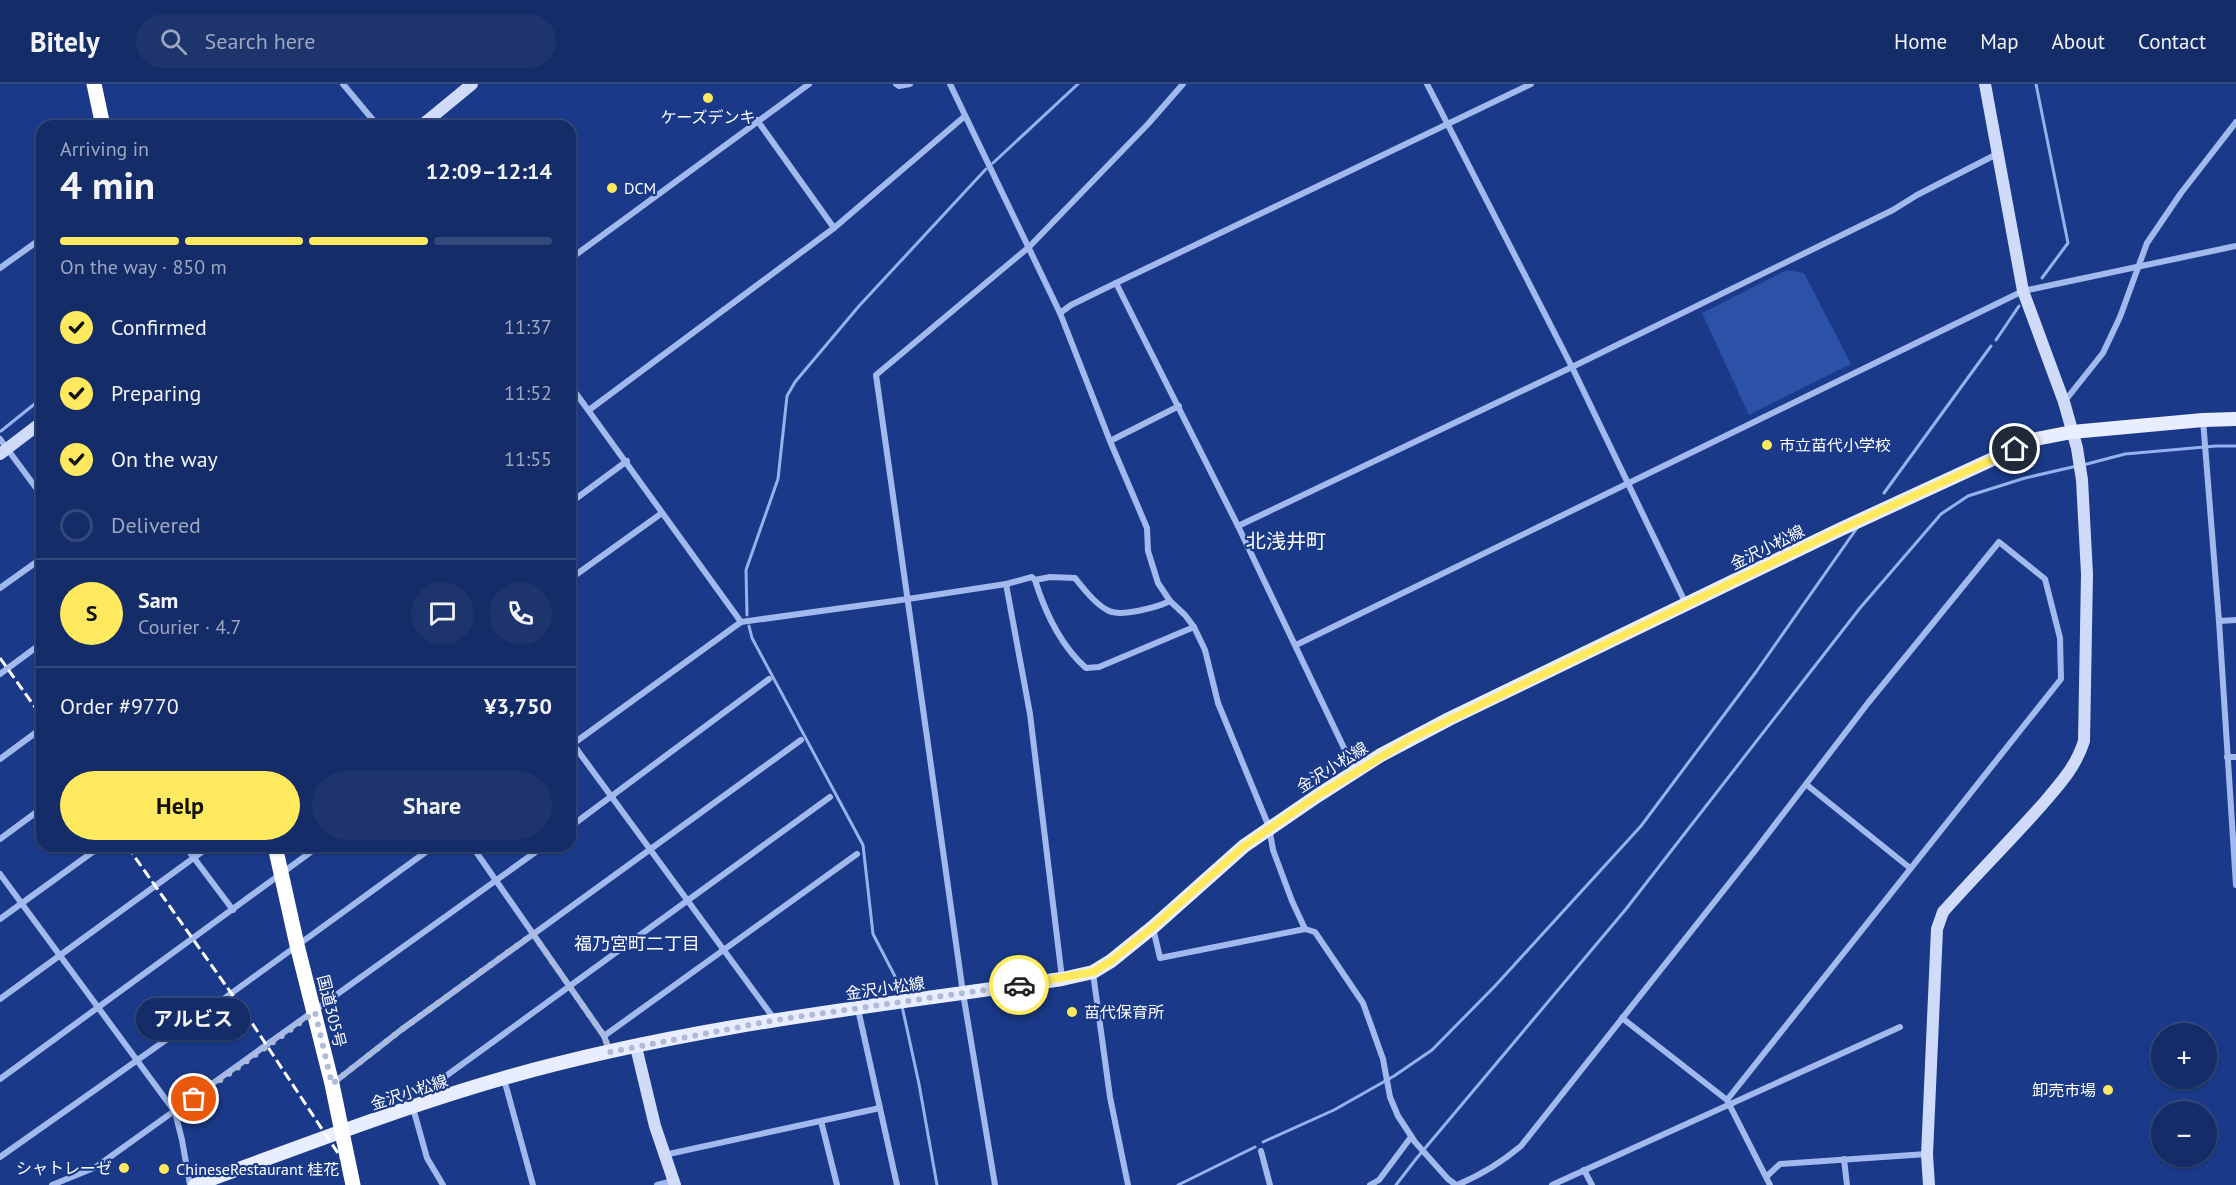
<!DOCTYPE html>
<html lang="en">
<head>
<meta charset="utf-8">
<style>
  :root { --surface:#142c67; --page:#1d346d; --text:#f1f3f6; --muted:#9da7c0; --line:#33487b; --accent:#ffe95e }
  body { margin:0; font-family:"PT Sans","Noto Sans JP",sans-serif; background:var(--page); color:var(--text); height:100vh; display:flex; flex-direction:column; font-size:22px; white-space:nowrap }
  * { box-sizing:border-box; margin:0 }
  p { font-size:20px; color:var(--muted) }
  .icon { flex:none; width:33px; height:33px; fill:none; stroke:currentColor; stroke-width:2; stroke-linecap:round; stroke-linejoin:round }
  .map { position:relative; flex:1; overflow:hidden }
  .drawer { position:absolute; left:36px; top:36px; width:540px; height:732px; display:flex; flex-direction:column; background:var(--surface); border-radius:18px; box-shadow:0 2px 4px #0004,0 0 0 2px var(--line) }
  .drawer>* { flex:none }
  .buttons { position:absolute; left:2151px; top:939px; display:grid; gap:12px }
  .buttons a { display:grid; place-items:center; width:66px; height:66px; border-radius:50%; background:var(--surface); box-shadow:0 2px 4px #0004,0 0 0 2px var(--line); font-size:30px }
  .pin { position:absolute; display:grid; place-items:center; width:51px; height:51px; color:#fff; margin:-26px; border:3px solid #fff; border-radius:50%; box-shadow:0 2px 6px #0007 }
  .courier { position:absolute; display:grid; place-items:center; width:60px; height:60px; margin:-30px; border:4px solid #ffe95e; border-radius:50%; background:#fff; color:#222; box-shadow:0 2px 8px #0007 }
  .bubble { position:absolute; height:42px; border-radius:21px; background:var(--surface); box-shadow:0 2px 4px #0004,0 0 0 2px var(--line); font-size:20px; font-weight:700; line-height:42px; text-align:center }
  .headline em { font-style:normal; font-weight:700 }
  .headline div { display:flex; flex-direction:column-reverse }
  .headline { display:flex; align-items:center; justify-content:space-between; height:102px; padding:0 24px }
  h1 { font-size:39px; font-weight:700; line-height:45px }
  .bar { display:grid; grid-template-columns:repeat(4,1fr); gap:9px 6px; align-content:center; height:72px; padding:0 24px }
  .bar i { height:8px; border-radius:4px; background:var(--line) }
  .bar .current { background:var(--accent) }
  .bar p { grid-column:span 4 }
  .line { display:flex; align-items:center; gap:15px; padding:0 24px; border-top:2px solid var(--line) }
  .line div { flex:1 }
  .round { display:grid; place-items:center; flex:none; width:63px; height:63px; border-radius:32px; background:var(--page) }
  ol { padding:0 24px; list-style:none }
  li { display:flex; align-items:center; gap:18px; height:66px }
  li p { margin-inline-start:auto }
  li .icon { padding:6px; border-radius:50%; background:var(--accent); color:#111; stroke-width:4 }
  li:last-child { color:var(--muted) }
  li i { width:33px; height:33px; border:3px solid var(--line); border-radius:50% }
  .button { display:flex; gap:12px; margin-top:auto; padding:12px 24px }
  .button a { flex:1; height:69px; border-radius:36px; background:var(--accent); color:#111; font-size:24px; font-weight:700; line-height:69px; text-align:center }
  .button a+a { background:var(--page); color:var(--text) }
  header { display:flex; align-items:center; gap:36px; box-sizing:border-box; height:84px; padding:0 30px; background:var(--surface); border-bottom:2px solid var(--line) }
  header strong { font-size:28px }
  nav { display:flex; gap:33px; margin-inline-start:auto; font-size:21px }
  .search { width:420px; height:54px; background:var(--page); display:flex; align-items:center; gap:15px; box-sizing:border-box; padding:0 21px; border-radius:33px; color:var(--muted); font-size:22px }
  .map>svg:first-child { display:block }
  .green { fill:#2c52a7 }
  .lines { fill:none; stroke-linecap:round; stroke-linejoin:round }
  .stream { stroke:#95b2ef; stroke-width:3 }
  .street { stroke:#a2b9ed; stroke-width:6 }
  .secondary { stroke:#cfdbf9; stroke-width:12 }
  .primary { stroke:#e8eeff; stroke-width:14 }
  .highway { stroke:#fff; stroke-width:15 }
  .rail { stroke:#fff; stroke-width:3; stroke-dasharray:10 4.5; stroke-linecap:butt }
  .done { stroke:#afbad6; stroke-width:6; stroke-dasharray:0 10.8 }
  .route { stroke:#ffe95e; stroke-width:8 }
  .poi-dot { fill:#ffe95e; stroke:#1a3a89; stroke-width:2 }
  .labels { text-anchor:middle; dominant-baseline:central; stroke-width:4.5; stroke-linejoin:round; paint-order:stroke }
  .poi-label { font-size:16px; fill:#fff; stroke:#1a3a89; text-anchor:start }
  .street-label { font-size:16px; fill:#fff; stroke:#1a3a89 }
  .neighbourhood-label { font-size:18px; fill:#fff; stroke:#1a3a89 }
  .quarter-label { font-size:20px; fill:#fff; stroke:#1a3a89 }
</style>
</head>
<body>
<header>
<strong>Bitely</strong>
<div class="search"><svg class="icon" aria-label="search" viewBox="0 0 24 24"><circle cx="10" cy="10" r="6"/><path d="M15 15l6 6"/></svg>Search here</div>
<nav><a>Home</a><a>Map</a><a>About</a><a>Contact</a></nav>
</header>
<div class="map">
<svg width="2236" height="1101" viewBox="0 0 2236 1101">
  <rect width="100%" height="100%" fill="#1a3a89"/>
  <!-- green -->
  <path class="green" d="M1787 186 1804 189 1851 280 1749 331 1702 229Z"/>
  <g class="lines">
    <!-- stream -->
    <g class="stream">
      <path d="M2036 0 2068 159 2042 194"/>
      <path d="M993 79 1078 0"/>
      <path d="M1996 256 2019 222"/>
      <path d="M1 347 42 314"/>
      <path d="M2083 381 2125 370 2216 362H2236"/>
      <path d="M1884 409 1991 262"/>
      <path d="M747 531 746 486 778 395 787 312 795 298 859 222 986 85"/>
      <path d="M749 542 752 554 863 761 873 850 900 902 901 913"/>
      <path d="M902 922 919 1000 937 1101"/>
      <path d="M1263 1058 1334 1026 1394 992 1432 966 1495 902 1641 742 1756 588 1857 444"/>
      <path d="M1178 1101 1255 1063"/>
      <path d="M1396 1101 1416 1075 1626 825 1860 524 1941 430 1968 412 2025 394 2077 382"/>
    </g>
    <!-- street -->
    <g class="street">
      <path d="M343 0 378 42"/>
      <path d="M896 0 899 2 910 0"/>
      <path d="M950 0 1060 229 1110 357 1147 444 1148 467 1158 499 1170 517 1185 531 1194 543 1205 566 1218 619 1269 743 1273 766 1292 817 1305 845"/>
      <path d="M1427 0 1572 283 1686 520"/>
      <path d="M757 36 834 144"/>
      <path d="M570 175 809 0"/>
      <path d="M0 184 42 154"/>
      <path d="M1116 199 1238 442 1355 687"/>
      <path d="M1060 229 1071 221 1116 199 1531 0"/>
      <path d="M570 301 741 538"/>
      <path d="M2064 318 2103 269 2120 233 2147 159 2181 109 2236 38"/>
      <path d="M589 326 834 144 965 32"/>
      <path d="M2203 336 2219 537 2236 801"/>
      <path d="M0 355 42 412"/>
      <path d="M1110 357 1179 322"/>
      <path d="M35 402 42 397"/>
      <path d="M570 419 627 377"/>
      <path d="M1238 442 1572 283 1893 126 1917 111 1997 70"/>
      <path d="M570 495 662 429"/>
      <path d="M1035 496C1045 528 1061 562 1086 584L1099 583 1194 543"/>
      <path d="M1006 500 1030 630 1062 894"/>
      <path d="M0 504 42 474"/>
      <path d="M2219 537 2236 536"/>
      <path d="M1296 561 2023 207 2236 162"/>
      <path d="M0 590 42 559"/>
      <path d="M570 656 775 936"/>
      <path d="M570 662 741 538 908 515 1006 500 1032 493 1035 496 1050 493 1075 494C1084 505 1096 521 1109 527 1122 533 1158 523 1170 517"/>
      <path d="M2227 673H2236"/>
      <path d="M0 675 42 644"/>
      <path d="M1807 701 1910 784"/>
      <path d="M570 743 769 595"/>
      <path d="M0 755 42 724"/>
      <path d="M185 762 233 826"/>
      <path d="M472 762 604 952 610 968"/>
      <path d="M0 790 175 1028 182 1056 190 1101"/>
      <path d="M0 835 101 762"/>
      <path d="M1153 844 1160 874 1305 845 1315 848 1363 919 1383 975 1390 1013 1398 1032 1415 1058 1448 1095 1456 1101"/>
      <path d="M1093 889 1110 1013 1128 1101"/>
      <path d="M0 915 210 762"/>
      <path d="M858 925 897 1101"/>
      <path d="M1622 934 1727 1016 1770 1101"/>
      <path d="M604 952 857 770"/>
      <path d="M0 995 319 762"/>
      <path d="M504 995 533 1101"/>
      <path d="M332 1000 401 946 801 656"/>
      <path d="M433 1014 439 997 830 713"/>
      <path d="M413 1024 427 1074 443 1101"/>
      <path d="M821 1037 837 1101"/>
      <path d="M1261 1067 1270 1101"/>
      <path d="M664 1071 880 1024"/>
      <path d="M0 1073 207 927 434 762"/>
      <path d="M1844 1075 1847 1101"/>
      <path d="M1584 1086 1592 1101"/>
      <path d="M1767 1092 1780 1080 1927 1070"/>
      <path d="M52 1101 96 1083 544 762"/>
      <path d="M657 1101 673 1097"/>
      <path d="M995 1101 963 909 876 291 1029 163 1148 40 1183 0"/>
      <path d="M1370 1101 1379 1096 1411 1053"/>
      <path d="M1457 1101C1481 1091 1502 1078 1521 1062L1754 768 1868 619 1999 458 2045 495 2060 554 2061 595 1727 1016"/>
      <path d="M1552 1101 1900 943"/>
    </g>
    <!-- secondary -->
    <g class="secondary">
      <path d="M421 42 472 0"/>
      <path d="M0 370 42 338"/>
      <path d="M636 963 655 1042 675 1101"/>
      <path d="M1929 1101 1927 1071 1937 845 1943 828C1975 792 2009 758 2041 722 2059 701 2076 683 2084 657L2087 490 2082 396 2077 364 2064 318 2023 207 1985 0"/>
    </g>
    <!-- primary -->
    <path class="primary" d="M195 1101C297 1064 399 1024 504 994 686 942 876 922 1062 895L1093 888 1111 877 1153 843 1244 762 1317 712 1381 671 1449 635 1839 446 2036 355 2072 348 2203 336 2236 335"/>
    <!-- highway -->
    <g class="highway">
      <path d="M94 0 103 42"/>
      <path d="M275 762 297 861 332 1000 353 1101"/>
    </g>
    <!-- rail -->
    <g class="rail">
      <path d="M0 574 42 633"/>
      <path d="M127 762 246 930 359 1101"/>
    </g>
  </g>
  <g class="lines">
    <!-- done -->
    <path class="done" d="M194 1015 315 928 332 1000 401 946 533 850 604 952 610 968 776 936 1019 901"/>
    <!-- route -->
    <path class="route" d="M1019 901 1093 888 1111 877 1153 843 1244 762 1317 712 1410 655 1839 446 2015 365"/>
  </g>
  <!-- markers -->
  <g class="poi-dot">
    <circle cx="708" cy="14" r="6"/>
    <circle cx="612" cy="104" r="6"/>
    <circle cx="1767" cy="361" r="6"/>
    <circle cx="1072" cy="928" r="6"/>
    <circle cx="2108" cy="1006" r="6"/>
    <circle cx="124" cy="1084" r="6"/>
    <circle cx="164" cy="1085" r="6"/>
  </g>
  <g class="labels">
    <!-- poi labels -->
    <g class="poi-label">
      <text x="708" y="33" text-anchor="middle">ケーズデンキ</text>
      <text x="624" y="104">DCM</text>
      <text x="1779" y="361">市立苗代小学校</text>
      <text x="1084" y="928">苗代保育所</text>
      <text x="2096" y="1006" text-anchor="end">卸売市場</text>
      <text x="112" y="1084" text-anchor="end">シャトレーゼ</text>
      <text x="176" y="1085">ChineseRestaurant 桂花</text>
    </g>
    <!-- street labels -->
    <g class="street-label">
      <text transform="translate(1767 463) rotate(-26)">金沢小松線</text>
      <text transform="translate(1332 683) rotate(-32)">金沢小松線</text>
      <text transform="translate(885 904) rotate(-8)">金沢小松線</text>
      <text transform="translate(332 927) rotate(76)">国道305号</text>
      <text transform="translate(409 1008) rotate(-18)">金沢小松線</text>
    </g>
    <!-- neighbourhood labels -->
    <g class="neighbourhood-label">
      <text x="637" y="859">福乃宮町二丁目</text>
    </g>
    <!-- quarter labels -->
    <g class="quarter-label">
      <text x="1286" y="457">北浅井町</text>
    </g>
  </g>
</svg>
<div class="buttons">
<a>+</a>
<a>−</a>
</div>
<div class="pin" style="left:194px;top:1015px;background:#ea580c"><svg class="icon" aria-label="bag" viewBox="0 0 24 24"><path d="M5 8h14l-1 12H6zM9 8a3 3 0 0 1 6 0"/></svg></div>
<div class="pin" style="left:2015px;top:365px;background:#1f2937"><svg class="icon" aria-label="home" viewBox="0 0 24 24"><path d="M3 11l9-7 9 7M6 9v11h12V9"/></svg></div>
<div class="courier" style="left:1019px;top:901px"><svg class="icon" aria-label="car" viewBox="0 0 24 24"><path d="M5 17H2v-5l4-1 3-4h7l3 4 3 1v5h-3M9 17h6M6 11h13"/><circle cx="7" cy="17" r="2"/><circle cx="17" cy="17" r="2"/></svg></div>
<div class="bubble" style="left:136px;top:914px;width:114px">アルビス</div>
<section class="drawer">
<div class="headline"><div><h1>4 min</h1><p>Arriving in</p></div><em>12:09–12:14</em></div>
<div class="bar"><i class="current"></i><i class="current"></i><i class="current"></i><i></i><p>On the way · 850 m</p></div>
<ol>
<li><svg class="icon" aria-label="check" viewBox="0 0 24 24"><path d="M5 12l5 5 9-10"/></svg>Confirmed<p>11:37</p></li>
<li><svg class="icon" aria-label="check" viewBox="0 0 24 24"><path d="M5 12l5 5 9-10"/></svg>Preparing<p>11:52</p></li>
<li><svg class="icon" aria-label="check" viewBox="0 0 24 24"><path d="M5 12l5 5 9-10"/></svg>On the way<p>11:55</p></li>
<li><i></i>Delivered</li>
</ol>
<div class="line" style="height:108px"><b class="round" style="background:var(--accent);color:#111">S</b><div><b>Sam</b><p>Courier · 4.7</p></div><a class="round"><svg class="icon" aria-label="chat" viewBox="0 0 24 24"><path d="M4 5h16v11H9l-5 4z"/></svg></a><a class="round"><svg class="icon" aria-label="phone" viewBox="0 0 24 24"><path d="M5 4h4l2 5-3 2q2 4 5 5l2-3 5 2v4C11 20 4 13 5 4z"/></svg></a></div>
<div class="line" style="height:78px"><div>Order #9770</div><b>¥3,750</b></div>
<div class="button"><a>Help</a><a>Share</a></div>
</section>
</div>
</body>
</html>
